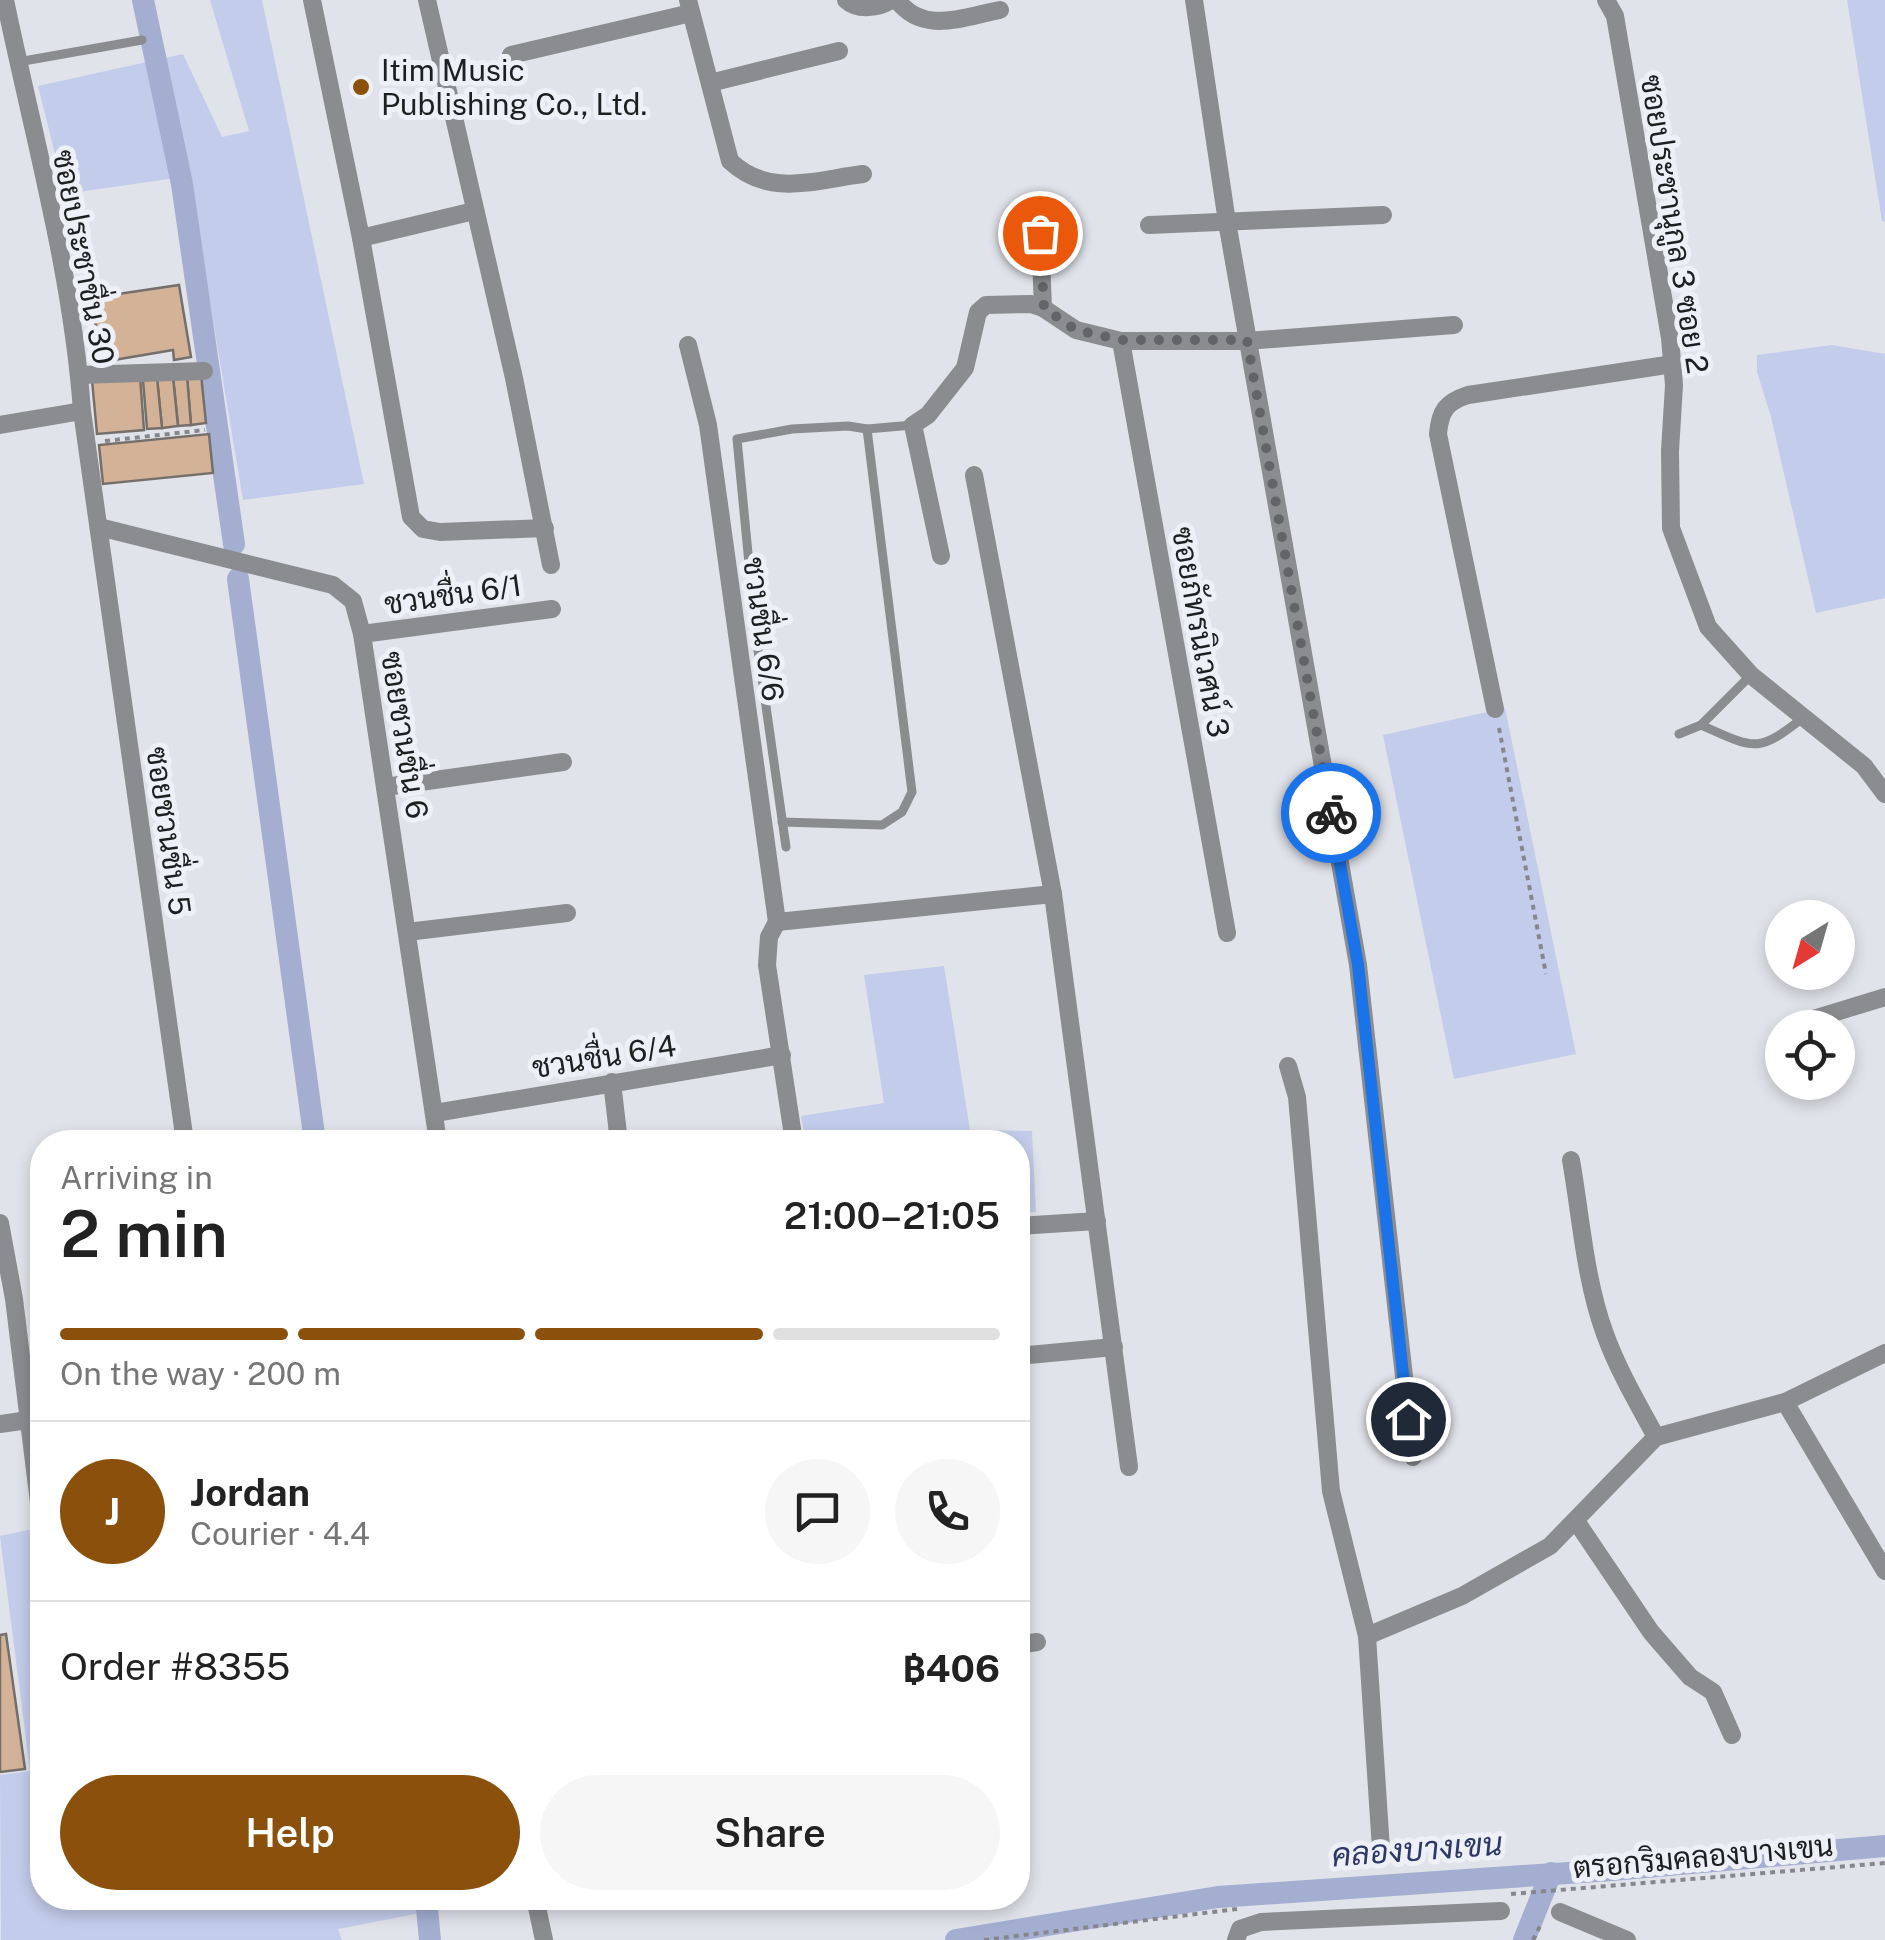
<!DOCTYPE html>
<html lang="en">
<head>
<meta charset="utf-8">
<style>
  :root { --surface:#fff; --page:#f6f6f6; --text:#222; --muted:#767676; --line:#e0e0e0; --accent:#8b500b }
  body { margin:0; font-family:"Public Sans",Sarabun,sans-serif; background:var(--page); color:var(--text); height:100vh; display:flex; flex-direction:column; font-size:38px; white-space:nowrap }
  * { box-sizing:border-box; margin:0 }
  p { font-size:32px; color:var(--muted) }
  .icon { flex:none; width:55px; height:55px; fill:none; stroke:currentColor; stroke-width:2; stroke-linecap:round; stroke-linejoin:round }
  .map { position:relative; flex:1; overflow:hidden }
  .drawer { position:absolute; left:30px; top:1130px; width:1000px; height:780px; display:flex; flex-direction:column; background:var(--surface); border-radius:40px; box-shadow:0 5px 15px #0003 }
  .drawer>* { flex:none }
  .needle { width:65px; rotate:217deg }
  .fabs { position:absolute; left:1765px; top:900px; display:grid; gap:20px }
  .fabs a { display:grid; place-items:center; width:90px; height:90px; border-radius:50%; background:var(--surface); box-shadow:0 5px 15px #0003; font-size:50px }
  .pin { position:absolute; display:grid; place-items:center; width:85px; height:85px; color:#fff; margin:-42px; border:5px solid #fff; border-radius:50%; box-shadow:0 2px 10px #0007 }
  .courier { position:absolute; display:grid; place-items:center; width:100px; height:100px; margin:-50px; border:8px solid #1a73e8; border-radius:50%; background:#fff; color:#222; box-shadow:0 2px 12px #0007 }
  .summary em { font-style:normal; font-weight:600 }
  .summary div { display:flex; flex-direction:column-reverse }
  .summary { display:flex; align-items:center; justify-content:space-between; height:170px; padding:0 30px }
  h1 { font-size:65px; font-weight:600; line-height:75px }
  .bar { display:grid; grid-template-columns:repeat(4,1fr); gap:15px 10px; align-content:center; height:120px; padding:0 30px }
  .bar i { height:12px; border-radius:8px; background:var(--line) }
  .bar .on { background:var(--accent) }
  .bar p { grid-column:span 4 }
  .line { display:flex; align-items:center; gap:25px; padding:0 30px; border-top:2px solid var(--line) }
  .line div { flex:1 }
  .round { display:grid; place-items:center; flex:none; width:105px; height:105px; border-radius:52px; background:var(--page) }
  .button { display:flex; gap:20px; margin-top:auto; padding:20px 30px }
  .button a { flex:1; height:115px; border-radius:60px; background:var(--accent); color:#fff; font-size:40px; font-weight:600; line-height:115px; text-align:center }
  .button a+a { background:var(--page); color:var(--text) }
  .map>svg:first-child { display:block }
  .green { fill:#c3ccea }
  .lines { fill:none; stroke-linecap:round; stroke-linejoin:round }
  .canal { stroke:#a3aed1; stroke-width:22 }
  .building { fill:#d3b297; stroke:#756f6b; stroke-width:2.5 }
  .path { stroke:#86878c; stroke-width:4; stroke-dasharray:5 5; stroke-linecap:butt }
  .service { stroke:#8b8c8f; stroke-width:9 }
  .minor { stroke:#8b8c8f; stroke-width:18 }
  .done { stroke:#626467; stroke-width:10; stroke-dasharray:0 18 }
  .route { stroke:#1a73e8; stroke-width:12 }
  .poi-dot { fill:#8b500b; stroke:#eef0f7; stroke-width:4 }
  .labels { text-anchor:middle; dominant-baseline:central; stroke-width:10; stroke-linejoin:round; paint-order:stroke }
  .poi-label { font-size:30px; fill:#1e1f21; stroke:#eef0f7; text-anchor:start }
  .street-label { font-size:30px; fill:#1e1f21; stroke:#eef0f7 }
  .water-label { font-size:32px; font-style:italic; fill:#2d3867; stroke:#eef0f7 }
</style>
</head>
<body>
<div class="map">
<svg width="1885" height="1940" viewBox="0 0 1885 1940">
  <rect width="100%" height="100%" fill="#e1e3ea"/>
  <!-- green -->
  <g class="green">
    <path d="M210 0H262L364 484 243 500 189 176 65 194 38 86 183 54 222 137 249 131Z"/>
    <path d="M1847 0H1885V222L1882 221Z"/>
    <path d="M1832 345 1885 354V598L1816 613 1771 417 1757 372V355Z"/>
    <path d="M1505 708 1576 1054 1454 1079 1383 735Z"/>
    <path d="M944 966 970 1130 1032 1131 1036 1212 1018 1213V1142H806L801 1116 884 1103 864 975Z"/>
    <path d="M42 1527V1898H498L338 1929 342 1940H1L0 1775 30 1771 0 1536Z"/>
  </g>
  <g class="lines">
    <!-- canal -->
    <g class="canal">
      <path d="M143 0 182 184 234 544"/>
      <path d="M238 579 315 1142"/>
      <path d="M426 1898 430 1940"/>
      <path d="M956 1940 1218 1897 1612 1870 1885 1846"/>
      <path d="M1524 1940 1551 1873"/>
    </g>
  </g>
  <!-- building -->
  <g class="building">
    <path d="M179 285 191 357 174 360 173 350 102 362 91 298Z"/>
    <path d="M201 374 206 423 191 425 187 376Z"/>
    <path d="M140 376 144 430 97 434 92 380Z"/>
    <path d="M187 376 191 425 178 426 173 377Z"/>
    <path d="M173 377 178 426 162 428 157 378Z"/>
    <path d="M157 378 162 428 147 429 143 380Z"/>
    <path d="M209 434 213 473 103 484 99 445Z"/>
    <path d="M6 1634 25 1769 0 1772V1635Z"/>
  </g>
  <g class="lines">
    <!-- path -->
    <g class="path">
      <path d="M105 441 205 430"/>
      <path d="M1499 728 1546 974"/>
      <path d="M1511 1894 1885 1863"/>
      <path d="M984 1940 1237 1909"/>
      <path d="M1533 1940 1542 1922"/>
    </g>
    <!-- service -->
    <g class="service">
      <path d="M18 62 142 40"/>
      <path d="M1701 725C1755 749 1757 754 1804 717"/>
      <path d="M1679 734 1701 725 1751 675"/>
      <path d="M782 822 882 825 902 812 912 792 867 429"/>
      <path d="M786 847 756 636 737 439 792 429 848 426 867 429 913 425"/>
    </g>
    <!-- minor -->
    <g class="minor">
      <path d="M5 0C33 135 72 272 82 411L185 1142"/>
      <path d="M312 0 361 238 411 517 423 529 440 532 545 528"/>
      <path d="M427 0 514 378 551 565"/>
      <path d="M688 0 730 161C769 198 814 180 863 174"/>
      <path d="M846 0C858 11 879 8 891 0"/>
      <path d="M897 0C923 35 962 17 1000 10"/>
      <path d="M1194 0 1227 222 1358 965 1413 1457"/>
      <path d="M1606 0 1615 16 1670 338 1674 385 1670 451 1671 528 1708 627 1751 675 1864 766 1885 794"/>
      <path d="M511 55 691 13"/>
      <path d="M710 83 839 51"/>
      <path d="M1149 225 1383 215"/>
      <path d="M1040 233 1043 308"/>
      <path d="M361 238 474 211"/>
      <path d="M1121 341 1227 933"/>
      <path d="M688 345 708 425 777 922"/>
      <path d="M79 375 204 371"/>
      <path d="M0 425 82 411"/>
      <path d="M974 475 1053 894 1129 1467"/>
      <path d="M99 527 333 585 353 601 362 634 438 1142"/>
      <path d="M941 556 913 425 928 415 965 368 978 312 986 305 1031 304 1043 308 1076 330 1121 341H1247L1454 325"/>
      <path d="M362 634 552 609"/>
      <path d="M1495 709 1438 434C1440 411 1446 402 1468 395L1673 364"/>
      <path d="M385 787 563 762"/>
      <path d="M777 922 1053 894"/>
      <path d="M777 922 769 937 767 965 794 1142"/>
      <path d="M407 932 567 913"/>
      <path d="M1800 1023 1885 997"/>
      <path d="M1288 1066 1297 1097 1331 1491 1367 1636 1381 1849"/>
      <path d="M612 1082 619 1142"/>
      <path d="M435 1113 782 1055"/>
      <path d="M1571 1160C1581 1217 1585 1280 1605 1334 1618 1370 1638 1404 1656 1437"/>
      <path d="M0 1223 14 1299 39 1503"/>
      <path d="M1018 1226 1097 1221"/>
      <path d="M1018 1356 1114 1347"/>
      <path d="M1785 1402 1885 1571"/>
      <path d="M0 1424 28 1420"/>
      <path d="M1576 1521 1651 1632 1690 1677 1713 1692 1732 1735"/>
      <path d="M1367 1636 1462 1596 1550 1546 1656 1437 1785 1402 1885 1353"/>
      <path d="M1018 1645 1037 1642"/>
      <path d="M535 1898 544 1940"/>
      <path d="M1560 1912 1627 1940"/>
      <path d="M1236 1940 1240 1929 1261 1922 1501 1911"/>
    </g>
  </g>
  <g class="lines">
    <!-- done -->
    <path class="done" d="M1040 233 1044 308 1076 330 1121 340H1247L1331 813"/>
    <!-- route -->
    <path class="route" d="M1331 813 1358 965 1408 1419"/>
  </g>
  <!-- markers -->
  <circle class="poi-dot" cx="361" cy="87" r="10"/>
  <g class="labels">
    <!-- poi labels -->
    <g class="poi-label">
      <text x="381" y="70">Itim Music<tspan x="381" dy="34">Publishing Co., Ltd.</tspan></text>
    </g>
    <!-- street labels -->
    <g class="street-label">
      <text transform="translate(1675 224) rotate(81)">ซอยประชานุกูล 3 ซอย 2</text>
      <text transform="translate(84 257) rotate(79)">ซอยประชาชื่น 30</text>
      <text transform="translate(453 594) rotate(-8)">ชวนชื่น 6/1</text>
      <text transform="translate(764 629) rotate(82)">ชวนชื่น 6/6</text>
      <text transform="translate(1201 632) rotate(80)">ซอยภัทรนิเวศน์ 3</text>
      <text transform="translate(405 735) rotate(81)">ซอยชวนชื่น 6</text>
      <text transform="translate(169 831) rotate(82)">ซอยชวนชื่น 5</text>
      <text transform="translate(604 1056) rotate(-9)">ชวนชื่น 6/4</text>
      <text transform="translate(1703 1856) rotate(-5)">ตรอกริมคลองบางเขน</text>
    </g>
    <!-- water labels -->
    <g class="water-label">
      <text transform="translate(1417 1849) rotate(-4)">คลองบางเขน</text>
    </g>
  </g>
</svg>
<div class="fabs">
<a><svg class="needle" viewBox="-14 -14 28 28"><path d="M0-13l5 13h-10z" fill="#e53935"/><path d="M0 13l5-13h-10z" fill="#767676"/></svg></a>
<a><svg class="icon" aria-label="locate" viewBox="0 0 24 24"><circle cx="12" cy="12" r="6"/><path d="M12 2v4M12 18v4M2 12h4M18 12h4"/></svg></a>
</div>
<div class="pin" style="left:1040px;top:233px;background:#ea580c"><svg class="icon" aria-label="bag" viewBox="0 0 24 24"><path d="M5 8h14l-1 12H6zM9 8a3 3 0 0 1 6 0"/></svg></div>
<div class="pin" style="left:1408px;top:1419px;background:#1f2937"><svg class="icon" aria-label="home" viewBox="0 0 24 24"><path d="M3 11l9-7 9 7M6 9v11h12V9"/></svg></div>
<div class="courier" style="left:1331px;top:813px"><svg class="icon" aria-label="bike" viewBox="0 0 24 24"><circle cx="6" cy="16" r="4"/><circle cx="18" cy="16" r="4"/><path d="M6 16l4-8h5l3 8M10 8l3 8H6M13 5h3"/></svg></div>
<section class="drawer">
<div class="summary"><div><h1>2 min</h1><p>Arriving in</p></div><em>21:00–21:05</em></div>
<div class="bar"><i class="on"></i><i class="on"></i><i class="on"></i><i></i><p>On the way · 200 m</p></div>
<div class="line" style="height:180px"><b class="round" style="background:var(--accent);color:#fff">J</b><div><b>Jordan</b><p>Courier · 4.4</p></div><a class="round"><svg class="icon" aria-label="chat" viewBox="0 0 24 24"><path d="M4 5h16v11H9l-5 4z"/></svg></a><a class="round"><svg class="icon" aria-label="phone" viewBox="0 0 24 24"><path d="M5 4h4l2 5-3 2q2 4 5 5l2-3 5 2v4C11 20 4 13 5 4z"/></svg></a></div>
<div class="line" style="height:130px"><div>Order #8355</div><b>฿406</b></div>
<div class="button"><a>Help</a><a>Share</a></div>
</section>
</div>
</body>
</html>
